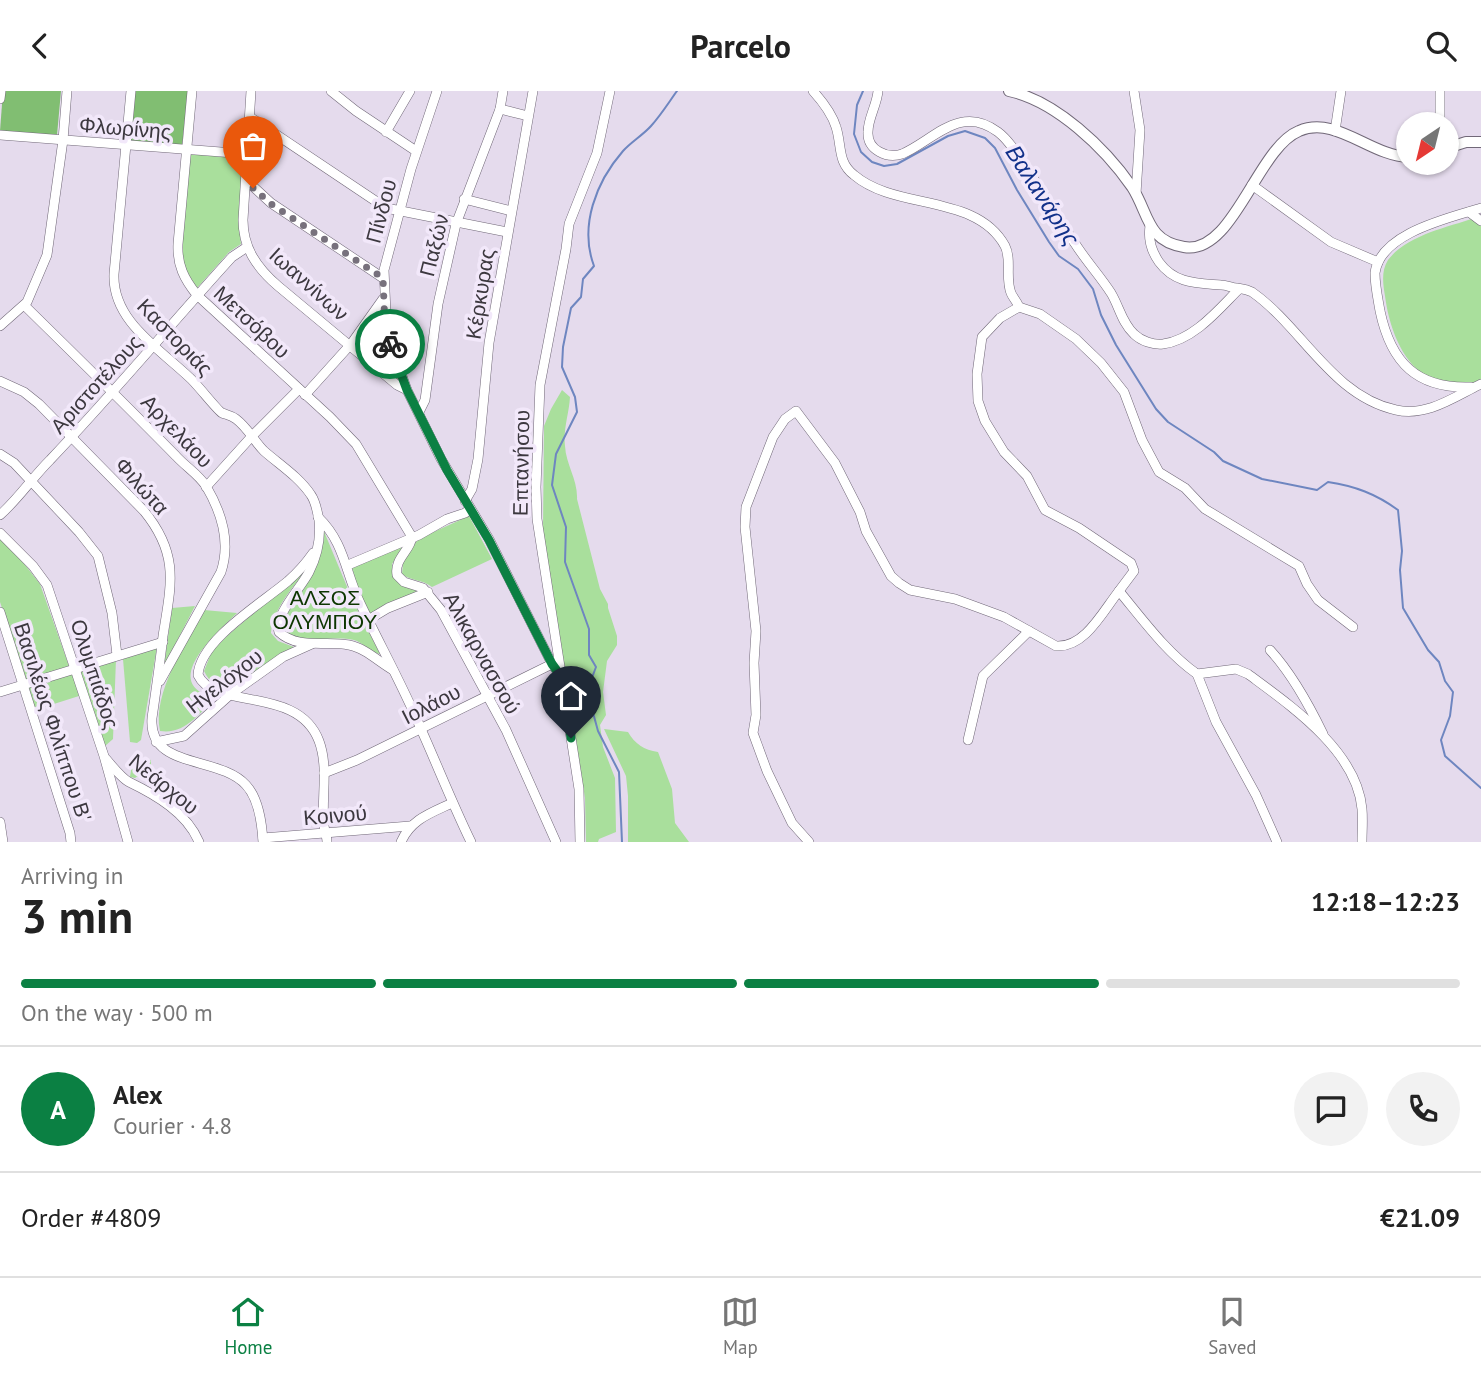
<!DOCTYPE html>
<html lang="en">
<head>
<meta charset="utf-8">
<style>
  :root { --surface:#fff; --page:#f2f2f2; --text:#222; --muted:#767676; --line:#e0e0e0; --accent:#0b8043 }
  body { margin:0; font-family:"PT Sans",sans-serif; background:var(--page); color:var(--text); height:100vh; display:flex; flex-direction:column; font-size:26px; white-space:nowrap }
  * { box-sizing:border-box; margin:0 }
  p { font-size:23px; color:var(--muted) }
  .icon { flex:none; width:38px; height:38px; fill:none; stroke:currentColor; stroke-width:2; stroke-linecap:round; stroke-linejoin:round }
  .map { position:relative; height:751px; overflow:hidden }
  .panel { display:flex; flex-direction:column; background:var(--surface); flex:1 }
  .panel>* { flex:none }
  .needle { width:46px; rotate:215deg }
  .controls { position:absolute; left:1396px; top:21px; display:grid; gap:14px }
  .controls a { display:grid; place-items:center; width:63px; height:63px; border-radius:50%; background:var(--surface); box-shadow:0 2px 5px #0004; font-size:35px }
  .pin { position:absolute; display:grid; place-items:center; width:60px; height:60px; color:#fff; margin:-72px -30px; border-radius:50% 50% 50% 0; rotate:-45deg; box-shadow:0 0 7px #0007 }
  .pin .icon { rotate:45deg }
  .courier { position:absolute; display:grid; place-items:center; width:70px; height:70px; margin:-35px; border:5px solid #0b8043; border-radius:50%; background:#fff; color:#222; box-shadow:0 2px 9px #0007 }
  .overview em { font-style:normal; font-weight:700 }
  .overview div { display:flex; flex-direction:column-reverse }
  .overview { display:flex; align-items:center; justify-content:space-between; height:119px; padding:0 21px }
  h1 { font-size:46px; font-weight:700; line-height:52px }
  .bar { display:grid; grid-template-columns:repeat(4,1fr); gap:10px 7px; align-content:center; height:84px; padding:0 21px }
  .bar i { height:9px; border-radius:5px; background:var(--line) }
  .bar .selected { background:var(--accent) }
  .bar p { grid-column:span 4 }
  .line { display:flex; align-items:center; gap:18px; padding:0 21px; border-top:2px solid var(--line) }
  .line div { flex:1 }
  .round { display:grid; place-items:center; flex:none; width:74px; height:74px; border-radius:37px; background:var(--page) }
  header { display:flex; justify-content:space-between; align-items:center; height:91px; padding:0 21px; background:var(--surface); font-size:32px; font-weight:700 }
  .menu { display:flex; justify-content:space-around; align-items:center; height:98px; border-top:2px solid var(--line); background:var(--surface); font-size:19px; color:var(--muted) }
  .menu a { display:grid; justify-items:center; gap:4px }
  .menu .selected { color:var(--accent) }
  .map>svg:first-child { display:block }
  .green { fill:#a9df9c }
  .forest { fill:#81be72 }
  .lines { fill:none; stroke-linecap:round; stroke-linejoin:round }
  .stream { stroke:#6e86c0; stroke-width:2 }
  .minor-casing { stroke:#716878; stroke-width:10 }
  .major-casing { stroke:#716878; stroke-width:12 }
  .minor { stroke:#fff; stroke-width:9 }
  .major { stroke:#fff; stroke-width:10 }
  .done { stroke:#77717c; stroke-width:7; stroke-dasharray:0 12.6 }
  .route { stroke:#0b8043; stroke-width:9 }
  .labels { text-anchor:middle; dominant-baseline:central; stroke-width:7; stroke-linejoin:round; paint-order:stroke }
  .street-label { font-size:21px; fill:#3c383f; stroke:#f2e8fa }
  .park-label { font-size:21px; fill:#0d3601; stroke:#f2e8fa }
  .water-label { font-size:23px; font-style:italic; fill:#12318a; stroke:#f2e8fa }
</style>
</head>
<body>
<header><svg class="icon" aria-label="back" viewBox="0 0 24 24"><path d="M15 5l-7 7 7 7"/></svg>Parcelo<svg class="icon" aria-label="search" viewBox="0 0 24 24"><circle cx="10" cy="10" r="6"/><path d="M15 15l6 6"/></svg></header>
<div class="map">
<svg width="1481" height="751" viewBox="0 0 1481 751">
  <rect width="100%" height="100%" fill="#e5dbed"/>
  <!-- green -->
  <g class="green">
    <path d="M188 63 243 67 239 134 241 153 229 161 197 197C191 192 185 182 183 174 177 153 186 88 188 63Z"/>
    <path d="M1474 127 1481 133V290C1473 294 1464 293 1455 293 1409 293 1390 243 1385 205 1383 193 1381 180 1388 169 1407 144 1446 137 1474 127Z"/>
    <path d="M381 217 384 249 398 288 397 290 354 253Z"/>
    <path d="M562 299 570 306C569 323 563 338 565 355 566 374 578 389 577 408L600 498 608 513V517L617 545V554L607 570 603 601 606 624 600 634 603 656 615 687 616 741 599 748 598 751H586L585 707 543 439 544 335 551 318Z"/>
    <path d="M469 425 492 468 432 496C422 488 410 490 402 483L403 472 418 448Z"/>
    <path d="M323 438 353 510 380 563C371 562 365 554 357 550 336 542 289 559 282 532 302 495 322 484 323 438Z"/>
    <path d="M0 447 15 461 40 493 69 575 26 590 0 511Z"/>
    <path d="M406 453 392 473 395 489 418 499 417 501 369 523 359 502 352 477Z"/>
    <path d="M307 477C294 496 273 517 271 542L278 550 294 556 230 597C217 597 210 592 204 580L212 560 227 545Z"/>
    <path d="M195 515 164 575 172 517Z"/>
    <path d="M204 519 237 522C217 542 157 593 216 607 199 622 185 644 160 640 152 602 186 552 204 519Z"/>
    <path d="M157 556 141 649 137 652 130 651 123 568Z"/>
    <path d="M116 568 113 648 105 655 80 581Z"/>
    <path d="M72 581 79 605 35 619 27 596Z"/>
    <path d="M604 638 628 641C635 653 644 659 658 661L672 698 675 732 689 751H628V705L626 685Z"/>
    <path d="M137 666 151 669V675L135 687 130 686 133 667Z"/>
  </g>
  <!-- forest -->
  <g class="forest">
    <path d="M3 0H61L57 44 0 40Z"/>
    <path d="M134 0H188L182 56 129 54Z"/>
  </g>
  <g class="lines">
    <!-- stream -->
    <g class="stream">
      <path d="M863 0 857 14 854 43 861 61 872 71 884 75 897 73 948 45 965 40 985 47 995 57 1017 99 1049 151 1059 165 1078 178 1093 198 1101 224 1116 254 1156 318 1168 331 1214 361 1223 370 1262 388 1317 399 1328 391C1355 395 1376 403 1398 419L1402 460 1400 479 1403 517 1428 559 1439 571 1445 590 1453 601 1450 625 1441 649 1445 665 1481 697"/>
      <path d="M622 751 619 681 598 640 592 618 590 592 596 576 589 564V538L565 471 566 436 552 394 556 363 577 321 575 306 562 276 563 256 571 217 581 206 583 188 594 175C579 135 596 91 623 60 631 51 643 44 651 35 661 24 669 11 677 0"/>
    </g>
    <defs>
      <g id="minor">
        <path d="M131 0 114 183C112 230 160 258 190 287 197 293 217 319 222 322 227 324 231 324 236 328 248 337 254 350 264 360 280 374 299 386 311 404 316 411 317 420 319 429 321 447 317 465 309 481 301 497 274 524 279 541 298 559 327 549 349 554 365 557 379 571 393 579"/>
        <path d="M192 0 178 153C177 174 184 188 197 204L330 326 356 353 412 446C410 460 394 468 397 484L404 491 423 497 441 519 506 639 556 751"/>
        <path d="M251 0 243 129C243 157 257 177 278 195L397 294 407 299"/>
        <path d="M331 0 356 20 416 60"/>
        <path d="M437 0 411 78 384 179 387 243 407 299 441 368 489 448 552 573 562 587"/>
        <path d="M813 0C822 10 832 23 836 36 842 54 837 71 854 84 896 120 976 102 1005 155 1012 169 1005 187 1011 202 1013 207 1017 210 1019 216"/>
        <path d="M878 0C877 14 868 27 868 41 867 59 887 68 902 63 933 50 960 12 998 41 1010 50 1019 66 1027 78 1044 103 1059 129 1076 154 1087 171 1100 185 1111 202 1119 215 1122 232 1134 243 1141 250 1153 254 1163 253 1194 249 1219 218 1239 198"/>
        <path d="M1134 0 1140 39 1136 103"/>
        <path d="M0 8 1 0"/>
        <path d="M500 18 528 25"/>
        <path d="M250 26 386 117 507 141"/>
        <path d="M1440 33V0"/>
        <path d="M1335 40 1341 0"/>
        <path d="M386 41 410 0"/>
        <path d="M0 44 247 63"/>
        <path d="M246 89 271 112 383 187"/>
        <path d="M1252 94 1331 151 1378 171"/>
        <path d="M464 108 511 120"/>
        <path d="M1469 121 1481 130"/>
        <path d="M1150 135C1148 148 1152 161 1159 171 1175 193 1197 192 1221 194 1227 194 1232 197 1237 197 1243 198 1246 198 1252 201 1302 236 1332 305 1396 319 1427 326 1454 306 1481 293"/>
        <path d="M25 215C76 265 126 314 176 365 186 376 198 383 206 395 222 422 231 451 221 481L160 590"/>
        <path d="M0 235 27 211 47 164 63 49 67 0"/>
        <path d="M0 290 24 301 39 313 144 420C180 464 171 494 163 545 160 572 156 599 152 627 148 679 219 664 246 694 259 708 262 733 263 751"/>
        <path d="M1471 296C1417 298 1391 272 1380 220 1378 208 1375 195 1375 182 1380 142 1449 127 1481 117"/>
        <path d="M305 304 351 253 383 208"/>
        <path d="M419 321 425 309 438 213 456 133 500 18 503 0"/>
        <path d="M0 363 14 372 79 441 98 465 112 522 117 564"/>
        <path d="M206 396 252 345 299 298"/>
        <path d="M465 410 472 398 478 368 489 252 533 0"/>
        <path d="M0 424C19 407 32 387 50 369 113 303 171 233 232 166L247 156"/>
        <path d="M318 426C345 452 345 481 360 512 380 554 403 595 421 638 438 676 453 714 471 751"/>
        <path d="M0 442 33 475 47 494 104 665 128 751"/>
        <path d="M313 462C306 472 297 482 288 490 262 512 200 549 198 584 215 620 298 594 319 650 329 677 321 707 324 735 325 741 327 746 327 751"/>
        <path d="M348 474 419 444 447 428 465 422 470 418"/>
        <path d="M1119 500 1134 480 1131 472 1079 437 1045 419 1027 385 1004 361 985 330 978 310 977 283 982 246 1000 227 1019 216 1040 223 1076 248 1101 272 1124 301 1142 349 1159 381 1185 397 1205 418 1299 475 1307 493 1318 509 1353 536"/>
        <path d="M0 521 70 742 71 751"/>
        <path d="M368 529 388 517 428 501"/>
        <path d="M1270 559C1292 583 1309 614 1323 643"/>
        <path d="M1197 583 1216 631 1256 704 1277 751"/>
        <path d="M0 601 163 551"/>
        <path d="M968 649 983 585 1029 540"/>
        <path d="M156 651 184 645 231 603 283 566 312 553"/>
        <path d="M106 668C111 674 123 688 129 691 156 704 187 722 199 751"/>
        <path d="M324 682 357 669 552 573"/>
        <path d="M0 731 3 751"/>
        <path d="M263 747 410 735"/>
        <path d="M401 751C411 728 431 722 452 712"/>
        <path d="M580 751 579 698 537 428 536 396 540 294 566 158 569 133 597 62 610 0"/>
        <path d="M809 751 792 732 767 680 753 642 756 624 754 572 756 540 745 436 746 416 773 346 785 328 796 320 835 372 860 421 866 440 891 485 899 492 910 499 955 508 1004 526 1056 555C1085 557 1103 520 1119 500 1143 529 1166 561 1197 583L1236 578 1248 583C1291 615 1357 660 1362 718 1363 729 1362 740 1362 751"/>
      </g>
      <g id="major">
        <path d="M1009 0C1056 10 1105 57 1132 96 1149 122 1146 150 1184 156 1233 165 1257 57 1299 40 1336 24 1370 65 1409 66"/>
        <path d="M1447 57 1466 51H1481"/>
      </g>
    </defs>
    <!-- minor casing -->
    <use href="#minor" class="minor-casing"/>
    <!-- major casing -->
    <use href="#major" class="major-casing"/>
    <!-- minor -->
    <use href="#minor" class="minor"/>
    <!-- major -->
    <use href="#major" class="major"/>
  </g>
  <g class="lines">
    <!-- done -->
    <path class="done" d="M253 97 271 113 383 187 385 236 390 253"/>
    <!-- route -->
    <path class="route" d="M390 253 407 299 447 379 489 449 552 573 563 588 571 647"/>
  </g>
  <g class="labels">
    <!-- street labels -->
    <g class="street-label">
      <text transform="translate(125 37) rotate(5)">Φλωρίνης</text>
      <text transform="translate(381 120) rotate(-75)">Πίνδου</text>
      <text transform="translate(434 154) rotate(-76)">Παξών</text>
      <text transform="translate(309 193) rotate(42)">Ιωαννίνων</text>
      <text transform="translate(480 203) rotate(-81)">Κέρκυρας</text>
      <text transform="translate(252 231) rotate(43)">Μετσόβου</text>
      <text transform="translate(175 246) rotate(46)">Καστοριάς</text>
      <text transform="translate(96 293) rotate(-48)">Αριστοτέλους</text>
      <text transform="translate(177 340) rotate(46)">Αρχελάου</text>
      <text transform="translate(521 372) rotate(-89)">Επτανήσου</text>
      <text transform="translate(142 395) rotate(48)">Φιλώτα</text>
      <text transform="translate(482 562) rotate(61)">Αλικαρνασσού</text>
      <text transform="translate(95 583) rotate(72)">Ολυμπιάδος</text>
      <text transform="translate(224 590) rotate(-38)">Ηγελόχου</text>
      <text transform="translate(431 613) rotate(-27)">Ιολάου</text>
      <text transform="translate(53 631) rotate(72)">Βασιλέως Φιλίππου Β'</text>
      <text transform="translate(164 693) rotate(39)">Νεάρχου</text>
      <text transform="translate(335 724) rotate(-5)">Κοινού</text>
    </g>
    <!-- park labels -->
    <g class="park-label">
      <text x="325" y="506">ΑΛΣΟΣ<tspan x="325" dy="24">ΟΛΥΜΠΟΥ</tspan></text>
    </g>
    <!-- water labels -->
    <g class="water-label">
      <text transform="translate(1043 104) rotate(57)">Βαλανάρης</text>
    </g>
  </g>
</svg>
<div class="controls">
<a><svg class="needle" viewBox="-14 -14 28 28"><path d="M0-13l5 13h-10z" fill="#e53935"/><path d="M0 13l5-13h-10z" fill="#767676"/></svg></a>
</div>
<div class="pin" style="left:253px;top:97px;background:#ea580c"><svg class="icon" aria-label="bag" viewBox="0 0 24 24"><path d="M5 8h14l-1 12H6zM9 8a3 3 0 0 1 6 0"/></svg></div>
<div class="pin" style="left:571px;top:647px;background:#1f2937"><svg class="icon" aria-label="home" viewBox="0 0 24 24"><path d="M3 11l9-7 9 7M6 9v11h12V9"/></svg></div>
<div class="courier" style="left:390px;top:253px"><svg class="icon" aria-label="bike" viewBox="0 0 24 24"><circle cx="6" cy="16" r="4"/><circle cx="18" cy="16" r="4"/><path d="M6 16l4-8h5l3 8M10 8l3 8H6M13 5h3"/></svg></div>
</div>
<section class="panel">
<div class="overview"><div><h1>3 min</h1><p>Arriving in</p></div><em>12:18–12:23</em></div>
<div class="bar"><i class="selected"></i><i class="selected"></i><i class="selected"></i><i></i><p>On the way · 500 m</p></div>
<div class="line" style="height:126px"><b class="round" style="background:var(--accent);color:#fff">A</b><div><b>Alex</b><p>Courier · 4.8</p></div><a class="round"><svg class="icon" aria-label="chat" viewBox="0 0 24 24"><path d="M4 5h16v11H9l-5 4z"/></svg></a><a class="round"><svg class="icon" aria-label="phone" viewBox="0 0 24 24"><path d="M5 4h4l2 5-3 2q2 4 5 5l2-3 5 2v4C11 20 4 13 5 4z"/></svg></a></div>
<div class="line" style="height:91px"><div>Order #4809</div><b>€21.09</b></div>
</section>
<nav class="menu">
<a class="selected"><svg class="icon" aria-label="home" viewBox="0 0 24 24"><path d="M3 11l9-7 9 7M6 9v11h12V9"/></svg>Home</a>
<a><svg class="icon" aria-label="map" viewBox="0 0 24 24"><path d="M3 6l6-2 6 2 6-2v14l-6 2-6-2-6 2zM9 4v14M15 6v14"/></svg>Map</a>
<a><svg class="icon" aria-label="saved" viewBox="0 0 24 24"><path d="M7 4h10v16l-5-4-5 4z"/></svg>Saved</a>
</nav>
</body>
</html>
